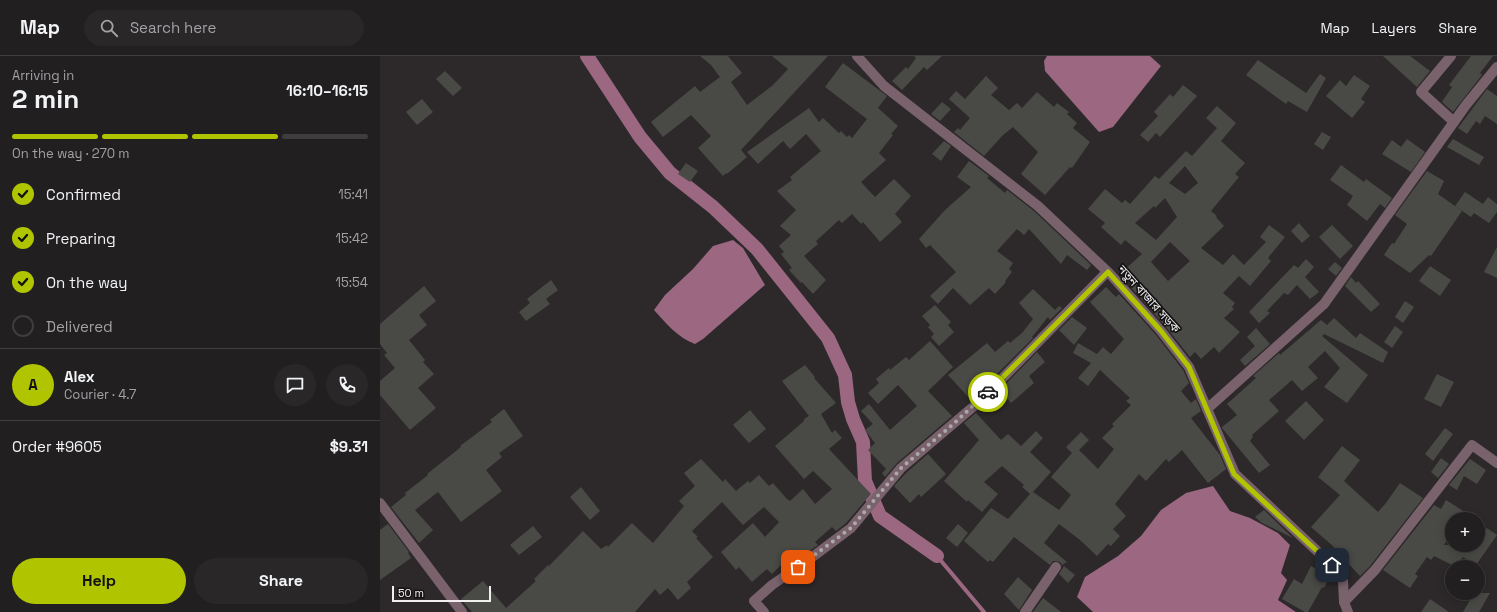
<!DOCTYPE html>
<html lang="en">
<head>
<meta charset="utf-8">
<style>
  :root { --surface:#221f20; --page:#2a2729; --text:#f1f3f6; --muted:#a2a2a5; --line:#3f3d3e; --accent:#b0c500 }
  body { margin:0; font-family:"Space Grotesk","Noto Sans Bengali",sans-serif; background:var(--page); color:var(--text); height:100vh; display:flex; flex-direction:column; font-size:15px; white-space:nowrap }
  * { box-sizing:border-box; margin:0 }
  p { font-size:13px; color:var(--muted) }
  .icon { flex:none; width:22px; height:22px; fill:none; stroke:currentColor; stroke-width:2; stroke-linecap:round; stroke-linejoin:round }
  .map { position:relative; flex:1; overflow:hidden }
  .sheet { display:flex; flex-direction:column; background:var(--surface); width:380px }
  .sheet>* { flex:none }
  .tools { position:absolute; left:1065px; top:456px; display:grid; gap:8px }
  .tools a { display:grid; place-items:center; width:40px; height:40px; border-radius:50%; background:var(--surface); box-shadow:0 2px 10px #0003,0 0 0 1px var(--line); font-size:20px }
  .scale { position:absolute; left:12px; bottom:10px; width:99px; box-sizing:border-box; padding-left:4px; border:2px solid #f1eeef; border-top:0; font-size:11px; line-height:14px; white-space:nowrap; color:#f1eeef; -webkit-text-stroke:3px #141213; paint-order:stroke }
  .pin { position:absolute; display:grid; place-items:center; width:34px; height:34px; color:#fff; margin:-17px; border-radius:8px; box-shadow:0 2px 6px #0006 }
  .courier { position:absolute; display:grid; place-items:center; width:40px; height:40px; margin:-20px; border:3px solid #b0c500; border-radius:50%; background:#fff; color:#222; box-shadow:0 1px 5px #0007 }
  .head em { font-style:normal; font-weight:700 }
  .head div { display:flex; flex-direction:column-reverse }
  .head { display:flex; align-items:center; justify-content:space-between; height:68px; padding:0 12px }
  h1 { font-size:26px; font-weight:700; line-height:30px }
  .bar { display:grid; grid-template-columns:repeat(4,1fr); gap:6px 4px; align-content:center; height:48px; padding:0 12px }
  .bar i { height:5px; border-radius:3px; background:var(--line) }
  .bar .selected { background:var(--accent) }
  .bar p { grid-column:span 4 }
  .line { display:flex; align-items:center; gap:10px; padding:0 12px; border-top:1px solid var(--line) }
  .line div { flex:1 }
  .round { display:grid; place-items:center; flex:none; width:42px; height:42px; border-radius:21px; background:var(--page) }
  ol { padding:0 12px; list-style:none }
  li { display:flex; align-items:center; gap:12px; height:44px }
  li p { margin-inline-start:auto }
  li .icon { padding:4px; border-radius:50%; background:var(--accent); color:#111; stroke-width:4 }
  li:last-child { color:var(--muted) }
  li i { width:22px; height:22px; border:2px solid var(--line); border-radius:50% }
  .button { display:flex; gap:8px; margin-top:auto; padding:8px 12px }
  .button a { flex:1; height:46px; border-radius:24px; background:var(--accent); color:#111; font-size:16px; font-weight:700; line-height:46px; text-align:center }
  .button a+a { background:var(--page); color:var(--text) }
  header { display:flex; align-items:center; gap:24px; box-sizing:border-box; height:56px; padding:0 20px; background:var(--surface); border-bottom:1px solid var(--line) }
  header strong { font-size:19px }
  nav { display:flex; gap:22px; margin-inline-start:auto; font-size:14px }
  .search { width:280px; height:36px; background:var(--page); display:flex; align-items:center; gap:10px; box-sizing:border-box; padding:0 14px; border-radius:22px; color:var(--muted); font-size:15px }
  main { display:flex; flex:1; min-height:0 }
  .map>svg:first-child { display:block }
  .water { fill:#9b6781 }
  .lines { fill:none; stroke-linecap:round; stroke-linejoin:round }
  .stream { stroke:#9b6781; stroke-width:4 }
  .canal { stroke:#9b6781; stroke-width:14 }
  .building { fill:#494a45; fill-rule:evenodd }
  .minor { stroke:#79626c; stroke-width:10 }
  .done { stroke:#aca9aa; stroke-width:4; stroke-dasharray:0 7.2 }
  .route { stroke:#b0c500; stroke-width:5 }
  .labels { text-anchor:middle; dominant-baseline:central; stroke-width:3.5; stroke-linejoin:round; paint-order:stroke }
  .street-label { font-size:12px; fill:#f1eeef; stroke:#141213 }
</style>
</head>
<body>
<header>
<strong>Map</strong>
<div class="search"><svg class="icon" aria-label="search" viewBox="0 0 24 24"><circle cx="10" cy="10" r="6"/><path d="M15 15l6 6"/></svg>Search here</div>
<nav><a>Map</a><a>Layers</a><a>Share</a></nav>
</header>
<main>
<section class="sheet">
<div class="head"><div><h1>2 min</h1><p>Arriving in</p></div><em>16:10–16:15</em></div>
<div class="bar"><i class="selected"></i><i class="selected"></i><i class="selected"></i><i></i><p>On the way · 270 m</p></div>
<ol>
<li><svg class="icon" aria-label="check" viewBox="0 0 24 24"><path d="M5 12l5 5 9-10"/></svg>Confirmed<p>15:41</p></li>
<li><svg class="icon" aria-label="check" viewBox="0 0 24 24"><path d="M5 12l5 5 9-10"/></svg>Preparing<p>15:42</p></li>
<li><svg class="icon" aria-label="check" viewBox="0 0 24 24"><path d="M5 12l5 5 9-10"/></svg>On the way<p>15:54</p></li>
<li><i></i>Delivered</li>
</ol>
<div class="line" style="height:72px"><b class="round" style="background:var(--accent);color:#111">A</b><div><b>Alex</b><p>Courier · 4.7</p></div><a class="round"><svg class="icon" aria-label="chat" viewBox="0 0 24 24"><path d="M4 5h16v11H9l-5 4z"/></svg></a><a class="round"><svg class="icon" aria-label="phone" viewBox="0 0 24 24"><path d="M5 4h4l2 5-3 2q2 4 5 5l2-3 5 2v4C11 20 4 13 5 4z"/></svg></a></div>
<div class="line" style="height:52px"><div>Order #9605</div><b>$9.31</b></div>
<div class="button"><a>Help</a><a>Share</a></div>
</section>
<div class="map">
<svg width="1117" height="556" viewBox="0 0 1117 556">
  <rect width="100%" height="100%" fill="#2d292b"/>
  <!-- water -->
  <g class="water">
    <path d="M667 0H770L781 10 733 71 719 76 665 15 664 5Z"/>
    <path d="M353 184 363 192 385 229 323 283 315 288C298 282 286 267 274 254L285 239 313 213 333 190Z"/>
    <path d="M833 430 850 455 870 462 898 477 910 489 901 517 907 524 898 544 916 556H713L697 541 705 521 738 500 761 480 781 454 806 437Z"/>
  </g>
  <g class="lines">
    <!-- stream -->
    <path class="stream" d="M557 500 604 556"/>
    <!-- canal -->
    <path class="canal" d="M207 0 260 81 290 117 333 151 377 193 448 282 465 319 468 346 473 363 483 386 485 425 500 460 557 500"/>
  </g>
  <!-- building -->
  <g class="building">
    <path d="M320 0H348L362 17 351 26 367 49 393 29 408 13 392 0H448L361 94 367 101 347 118 346 117 343 120 318 92 331 80 311 59 283 81 271 66 315 30 320 36 340 21 331 9Z"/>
    <path d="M534 0H562L547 14 544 11 522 34 512 25 526 11 528 13 536 2Z"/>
    <path d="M1003 0H1030L1050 15 1037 31Z"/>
    <path d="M1091 0H1113L1100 17 1102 19 1073 56 1062 46 1072 31 1069 29Z"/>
    <path d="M878 4 926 37 940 18 946 22 927 56 908 45 906 48 866 19Z"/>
    <path d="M463 7 507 40 498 52 518 70 511 78 513 79 499 97 506 104 481 126 495 141 514 123 531 140 515 158 522 166 500 186 483 166 481 168 472 158 462 167 459 164 436 185 438 188 424 200 446 224 433 238 422 226 421 227 409 214 412 212 401 198 404 196 399 190 411 179 400 170 416 154 397 135 412 124 410 121 441 95 426 78 410 93 403 85 378 108 367 96 429 52 439 66 443 62 459 77 461 75 467 81 469 79 472 82 487 63 445 31Z"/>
    <path d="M65 15 82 32 73 40 56 23Z"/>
    <path d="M974 19 990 30 981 43 985 46 972 62 946 40 960 24 966 30Z"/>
    <path d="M606 20 618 32 611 39 629 54 637 47 642 52 657 36 674 51 677 47 689 56 687 58 697 67 693 72 710 86 692 112 690 111 665 139 641 118 658 96 633 71 623 79 604 100 574 76 578 72 580 74 590 62 569 43 576 35 585 43Z"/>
    <path d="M803 29 817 40 780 81 776 77 768 86 760 79 778 60 774 56 790 38 793 41Z"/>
    <path d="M1107 33 1117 40V68L1105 60 1100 68 1096 65 1087 78 1078 72Z"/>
    <path d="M42 43 53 56 37 69 26 56Z"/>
    <path d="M562 46 571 53 560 65 551 58Z"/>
    <path d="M837 50 856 67 841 85 865 107 855 118 859 121 831 155 837 160 836 161 844 170 821 192 843 209 853 198 864 209 886 186 880 181 889 169 905 181 888 202 891 205 870 230 859 220 843 237 855 247 852 251 854 253 844 262 860 276 839 297 834 291 821 303 815 296 810 301 786 271 749 229 752 226 741 217 762 198 745 184 741 189 721 171 725 167 708 153 725 133 742 147 745 144 750 148 775 120 779 123 806 95 812 100 837 72 826 62ZM805 110 818 127 805 138 789 127ZM785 142 797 161 776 184 755 167 774 150 775 152ZM790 186 810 205 788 225 771 206Z"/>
    <path d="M942 76 951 81 943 94 934 88Z"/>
    <path d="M1027 83 1045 96 1031 116 1002 98 1012 84 1021 91Z"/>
    <path d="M1073 83 1104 101 1099 109 1067 91Z"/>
    <path d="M564 85 571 90 561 105 552 98Z"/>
    <path d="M589 105 609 120 607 122 625 137 627 134 654 155 711 209 707 214 687 199 681 208 649 173 644 179 637 173 617 195 633 207 629 213 632 216 625 225 626 226 615 238 609 232 590 249 573 232 558 248 550 240 576 216 550 189 546 192 539 183 565 154 591 131 577 121Z"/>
    <path d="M306 107 318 115 310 126 298 118Z"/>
    <path d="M961 109 984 126 986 123 1012 142 1005 152 1000 148 987 165 967 149 973 140 950 124Z"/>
    <path d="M1047 115 1064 125 1058 138 1082 155 1051 200 1049 199 1030 217 1004 199 1012 187 1014 188 1027 168 1015 159Z"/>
    <path d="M1085 136 1103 148 1108 141 1117 148V156L1109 167 1094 157 1091 161 1075 150Z"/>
    <path d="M919 167 930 180 922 187 911 175Z"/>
    <path d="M952 169 973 190 960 203 939 181Z"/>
    <path d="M1117 191V222L1104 216Z"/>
    <path d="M926 203 934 211 925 221 939 236 930 243 917 229 908 239 904 237 887 255 890 257 879 267 869 256 914 209 918 212Z"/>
    <path d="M955 206 962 212 956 220 948 213Z"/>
    <path d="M1050 210 1071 224 1060 240 1039 225Z"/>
    <path d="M971 221 976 227 978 225 1000 248 991 256 965 230Z"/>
    <path d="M171 224 178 234 166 243 170 248 146 265 139 256 150 247 147 243Z"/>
    <path d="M44 230 56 245 39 259 47 269 29 284 45 304 43 306 54 318 38 332 56 352 30 374 0 339V325L15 312 4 299 7 297 0 288V268Z"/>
    <path d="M726 231 736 241 739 238 776 279 803 314 809 327 801 335 811 347 816 343 821 355 811 362 840 399 846 413 828 427 802 394 789 406 786 403 766 425 759 418 735 448 746 460 733 473 740 480 731 490 728 488 717 500 700 484 679 468 664 487 687 506 682 509 680 506 676 505H673L670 509 634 481 613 506 610 504 608 506 584 485 611 452 628 463 650 438 642 431 644 429 622 410 604 426 618 438 602 456 588 444 587 446 564 425 599 384 584 367 596 357 621 384 628 378 641 390 656 375 663 382 650 396 671 416 653 436 679 454 691 439 671 421 692 397 686 391 701 376 709 384 699 394 718 413 734 393 722 382 734 370 732 368 751 349 746 345 750 342 720 314 708 330 698 322 711 307 693 297 698 287 717 298 723 291 731 298 744 283 710 246Z"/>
    <path d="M653 233 675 254 679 250 682 252 670 264 668 261 652 281 653 282 591 344 568 319 607 287 615 296 628 285 630 287 642 277 653 263 639 247Z"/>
    <path d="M1025 245 1034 251 1023 267 1015 261Z"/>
    <path d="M555 249 571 266 568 269 574 276 559 290 551 281 554 278 548 271 550 269 542 260Z"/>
    <path d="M692 261 707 272 694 289 679 274Z"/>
    <path d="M954 262 976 282 980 277 1008 296 1003 307 944 278 942 280 988 319 967 347 944 331 960 312 945 295 928 311 938 322 922 335 912 324 889 344 899 355 872 379 873 381 870 385 890 409 879 417 842 372V371L857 359 847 348 876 322 873 320 899 297 900 299 941 264 947 269Z"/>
    <path d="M1015 270 1023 276 1012 292 1004 286Z"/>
    <path d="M876 272 890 288 865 310 860 304 875 290 867 281Z"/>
    <path d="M550 285 573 311 548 335 572 360 517 407 505 421 502 417 506 413 488 394 495 387 485 374 493 368 481 355 489 348 510 374 537 350 518 329 498 348 488 337 499 327 496 323 509 312 510 314 526 301 529 304Z"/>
    <path d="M657 296 665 306 649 320 654 327 631 347 620 334Z"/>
    <path d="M425 309 435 321 434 322 456 347 441 358 452 377 455 374 462 382 449 393 491 438 466 467 456 475 452 471 435 486 438 489 405 512 402 508 392 518 387 513 372 526 359 511 356 514 341 496 373 467 385 481 399 466 384 451 363 469 342 446 312 475 318 481 316 482 333 501 307 526 311 532 298 544 288 532 280 539 275 533 255 556H92L81 543 103 525 126 552 156 525 154 523 168 509 169 510 203 475 221 493 227 489 228 491 252 467 273 487 304 450 299 445 315 430 304 417 321 403 343 426 345 423 356 435 368 425 370 427 379 419 389 430 393 427 406 442 410 445 423 433 435 448 452 433 433 415 424 423 395 390 424 365V363L429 360 402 325Z"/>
    <path d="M1057 318 1074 326 1061 351 1044 343Z"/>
    <path d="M926 345 944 364 924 384 905 365Z"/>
    <path d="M124 353 143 380 119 397 122 401 106 414 122 435 81 466 58 436 35 454 53 474 39 487 11 451 26 439 25 437 48 419 47 418 81 391 80 390 112 366 110 364Z"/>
    <path d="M370 354 386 373 369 387 353 369Z"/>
    <path d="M1065 372 1073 378 1053 405 1045 398Z"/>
    <path d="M962 390 980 404 964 425 998 456 1006 447 1020 427 1043 442 990 510 980 520 961 500 960 502 951 496 954 491 931 471 960 439 938 421Z"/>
    <path d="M548 398 566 418 541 441 539 438 530 447 514 430 526 417Z"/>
    <path d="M1061 402 1069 408 1058 422 1051 416Z"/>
    <path d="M1090 403 1106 414 1097 428 1084 420 1077 434 1069 429Z"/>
    <path d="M201 431 220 455 210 464 190 441Z"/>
    <path d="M1066 444 1096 463H1072V477L1064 489H1098V483L1107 472 1117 479 1096 509 1083 501 1076 511 1054 500 1051 504 1047 501 1035 518 1038 520 1030 532 1003 514 1054 449 1061 453Z"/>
    <path d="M884 454 913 482 882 467 875 461Z"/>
    <path d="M8 468 29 496 28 497 31 502 0 524V474Z"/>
    <path d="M578 468 588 477 577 491 566 482Z"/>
    <path d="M153 470 162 481 139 499 130 489Z"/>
    <path d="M684 510 695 519 688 527 679 518Z"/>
    <path d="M931 510 950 520 944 532 942 531 928 556H925L902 543 914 523 922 528Z"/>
    <path d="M638 521 652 534 639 554 624 538Z"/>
    <path d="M1094 537H1110L1099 556H1083Z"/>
    <path d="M663 542 681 556H653Z"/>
    <path d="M1050 543 1069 556H1041Z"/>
  </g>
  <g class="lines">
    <!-- minor -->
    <g class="minor">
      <path d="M477 0 504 30 658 150 730 218 781 275 809 311 855 418 952 509 963 525 964 546 968 556"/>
      <path d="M1071 0 1041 36 1074 66"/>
      <path d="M827 353 944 248 1086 49 1117 11"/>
      <path d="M0 447 82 556"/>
      <path d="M964 546 995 514 1092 389 1117 407"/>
      <path d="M384 556 374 545 392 529 431 502 471 472 521 412 600 345 727 216"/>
      <path d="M645 556 676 511"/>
    </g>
  </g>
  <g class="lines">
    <!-- done -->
    <path class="done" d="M418 511 471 472 521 412 571 370 608 336"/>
    <!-- route -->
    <path class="route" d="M608 336 728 216 781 275 809 311 854 418 952 509"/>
  </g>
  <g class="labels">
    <!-- street labels -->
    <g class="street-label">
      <text transform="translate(769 243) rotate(48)">নতুন বাজার সড়ক</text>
    </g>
  </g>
</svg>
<div class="tools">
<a>+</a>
<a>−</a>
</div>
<div class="scale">50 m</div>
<div class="pin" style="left:418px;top:511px;background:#ea580c"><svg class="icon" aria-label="bag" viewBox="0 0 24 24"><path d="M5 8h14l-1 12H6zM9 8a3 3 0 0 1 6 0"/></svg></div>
<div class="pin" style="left:952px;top:509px;background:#1f2937"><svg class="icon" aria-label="home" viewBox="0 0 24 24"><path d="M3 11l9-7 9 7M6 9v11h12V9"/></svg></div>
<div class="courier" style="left:608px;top:336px"><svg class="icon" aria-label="car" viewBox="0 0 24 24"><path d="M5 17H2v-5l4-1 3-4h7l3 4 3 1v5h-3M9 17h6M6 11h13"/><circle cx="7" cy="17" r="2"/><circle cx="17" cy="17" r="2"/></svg></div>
</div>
</main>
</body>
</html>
